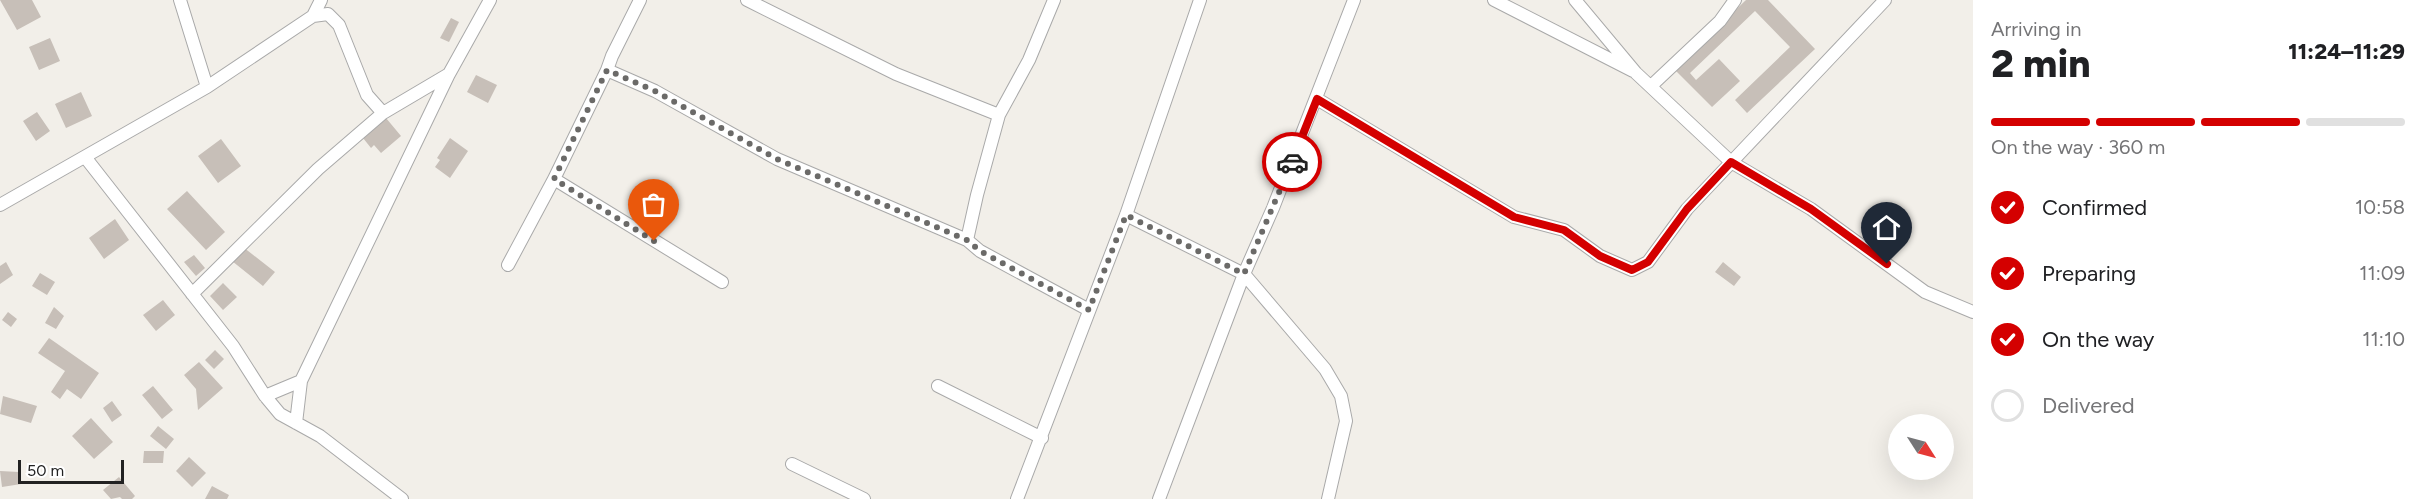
<!DOCTYPE html>
<meta charset="utf-8">
<style>
:root{--surface:#fff;--page:#f2f2f2;--text:#202124;--muted:#757577;--line:#e0e0e0;--accent:#d40000}
body{margin:0;font-family:Figtree,sans-serif;background:var(--page);color:var(--text);height:100vh;display:flex;flex-direction:column;font-size:22px;white-space:nowrap}
*{box-sizing:border-box;margin:0}
p{font-size:20px;color:var(--muted)}
.icon{flex:none;width:33px;height:33px;fill:none;stroke:currentColor;stroke-width:2;stroke-linecap:round;stroke-linejoin:round}
.map{position:relative;flex:1;overflow:hidden}
.details{display:flex;flex-direction:column;background:var(--surface);width:450px}
.details>*{flex:none}
.needle{width:39px;rotate:126deg}
.tools{position:absolute;left:1888px;top:414px;display:grid;gap:12px}
.tools a{display:grid;place-items:center;width:66px;height:66px;border-radius:50%;background:var(--surface);box-shadow:0 6px 24px #0002;font-size:30px}
.scale{position:absolute;left:18px;bottom:15px;width:106px;box-sizing:border-box;padding-left:6px;border:3px solid #222;border-top:0;font-size:16px;line-height:21px;white-space:nowrap;color:#222;-webkit-text-stroke:4px #fff;paint-order:stroke}
.pin{position:absolute;display:grid;place-items:center;width:51px;height:51px;color:#fff;margin:-62px -26px;border-radius:50% 50% 50% 0;rotate:-45deg;box-shadow:0 0 6px #0007}
.pin .icon{rotate:45deg}
.courier{position:absolute;display:grid;place-items:center;width:60px;height:60px;margin:-30px;border:4px solid #d40000;border-radius:50%;background:#fff;color:#222;box-shadow:0 2px 8px #0007}
.summary em{font-style:normal;font-weight:800}
.summary div{display:flex;flex-direction:column-reverse}
.summary{display:flex;align-items:center;justify-content:space-between;height:102px;padding:0 18px}
h1{font-size:39px;font-weight:800;line-height:45px}
.bar{display:grid;grid-template-columns:repeat(4,1fr);gap:9px 6px;align-content:center;height:72px;padding:0 18px}
.bar i{height:8px;border-radius:4px;background:var(--line)}
.bar .on{background:var(--accent)}
.bar p{grid-column:span 4}
ol{padding:0 18px;list-style:none}
li{display:flex;align-items:center;gap:18px;height:66px}
li p{margin-inline-start:auto}
li .icon{padding:6px;border-radius:50%;background:var(--accent);color:#fff;stroke-width:4}
li:last-child{color:var(--muted)}
li i{width:33px;height:33px;border:3px solid var(--line);border-radius:50%}
main{display:flex;flex:1;min-height:0}
.map>svg:first-child{display:block}
.building{fill:#c7bfb8}
.lines{fill:none;stroke-linecap:round;stroke-linejoin:round}
.minor-casing{stroke:#a9a9a9;stroke-width:14}
.minor{stroke:#fff;stroke-width:12}
.done{stroke:#6b6a68;stroke-width:6;stroke-dasharray:0 10.8}
.route{stroke:#d40000;stroke-width:8}
</style>
<main>
<div class="map">
<svg width="1973" height="499" viewBox="0 0 1973 499">
<rect width="100%" height="100%" fill="#f2efe9"/>
<!-- building -->
<path class="building" d="M0,0H32L41,17L17,30Z
M1746,0H1768L1815,49L1747,113L1735,100L1790,47L1755,11L1690,73L1696,80L1719,59L1740,81L1712,107L1674,69Z
M451,18L459,22L449,42L440,38Z
M50,38L60,61L39,70L29,47Z
M476,75L497,85L488,103L467,92Z
M81,92L92,116L66,128L55,104Z
M37,112L50,131L36,141L23,121Z
M386,118L401,136L381,153L374,145L371,148L363,138Z
M450,138L468,151L450,178L435,167L440,160L437,158Z
M221,139L241,166L218,183L198,156Z
M187,191L225,232L206,250L167,209Z
M1891,217L1900,225L1883,244L1874,237Z
M115,219L129,240L104,259L89,238Z
M243,247L275,272L263,286L232,261Z
M194,255L205,268L196,276L184,262Z
M6,262L13,275L0,284V266Z
M1723,262L1741,277L1734,286L1715,272Z
M40,273L55,282L47,295L32,286Z
M223,283L237,297L223,310L210,296Z
M163,300L175,315L156,331L143,315Z
M54,307L64,316L56,329L45,323Z
M8,312L17,319L11,327L2,320Z
M49,338L99,373L81,399L67,389L60,399L51,392L65,371L38,353Z
M215,350L224,359L214,369L205,360Z
M199,362L223,388L198,410L196,389L184,375Z
M153,386L173,410L162,419L142,395Z
M3,396L37,406L31,423L0,414Z
M112,401L122,415L112,422L103,408Z
M91,418L113,442L94,459L72,436Z
M158,426L174,439L166,449L150,436Z
M144,451H164L163,463H143Z
M189,457L206,473L192,487L176,471Z
M0,471L19,472L21,484L2,487Z
M119,477L135,496L132,499H122L120,497L111,499L103,490Z
M212,486L229,495L227,499H205Z"/>
<g class="lines">
<!-- minor casing -->
<g class="minor-casing">
<path id="minor" d="M180,0L207,87
M640,0L612,56L607,70L655,91L777,159L967,240
M747,0L896,74L999,115
M1054,0L1029,60L999,115L977,195L967,240L980,251L1089,310
M1494,0L1633,71
M1575,0L1636,73L1731,162L1811,209L1925,292L1973,312
M313,16L321,0
M1651,86L1720,21L1735,0
M1317,99L1514,217L1564,230L1600,256L1632,270L1648,262L1687,209L1885,0
M85,157L233,346L265,396L280,414L320,436L402,499
M554,179L722,282
M0,205L207,87L313,16L328,14L339,25L367,95L383,113L449,74
M1126,215L1244,274L1325,369L1341,396L1346,421L1328,499
M508,265L554,179L607,70
M192,294L318,169L383,113
M938,386L1042,438
M265,396L301,381
M296,423L301,381L449,74L490,0
M792,464L864,499
M1017,499L1126,215L1200,0
M1159,499L1244,274L1273,208L1354,0"/>
</g>
<!-- minor -->
<use href="#minor" class="minor"/>
</g>
<g class="lines">
<!-- done -->
<path class="done" d="M654,241L554,179L607,70L655,91L777,159L967,240L980,251L1089,310L1126,215L1244,274L1292,162"/>
<!-- route -->
<path class="route" d="M1292,162L1317,99L1514,217L1564,230L1600,256L1632,270L1648,262L1687,209L1731,162L1811,209L1887,264"/>
</g>
</svg>
<div class="tools">
<a><svg class="needle" viewBox="-14 -14 28 28"><path d="M0-13l5 13h-10z" fill="#e53935"/><path d="M0 13l5-13h-10z" fill="#757577"/></svg></a>
</div>
<div class="scale">50 m</div>
<div class="pin" style="left:654px;top:241px;background:#ea580c"><svg class="icon" aria-label="bag" viewBox="0 0 24 24"><path d="M5 8h14l-1 12H6zM9 8a3 3 0 0 1 6 0"/></svg></div>
<div class="pin" style="left:1887px;top:264px;background:#1f2937"><svg class="icon" aria-label="home" viewBox="0 0 24 24"><path d="M3 11l9-7 9 7M6 9v11h12V9"/></svg></div>
<div class="courier" style="left:1292px;top:162px"><svg class="icon" aria-label="car" viewBox="0 0 24 24"><path d="M5 17H2v-5l4-1 3-4h7l3 4 3 1v5h-3M9 17h6M6 11h13"/><circle cx="7" cy="17" r="2"/><circle cx="17" cy="17" r="2"/></svg></div>
</div>
<section class="details">
<div class="summary"><div><h1>2 min</h1><p>Arriving in</p></div><em>11:24–11:29</em></div>
<div class="bar"><i class="on"></i><i class="on"></i><i class="on"></i><i></i><p>On the way · 360 m</p></div>
<ol>
<li><svg class="icon" aria-label="check" viewBox="0 0 24 24"><path d="M5 12l5 5 9-10"/></svg>Confirmed<p>10:58</p></li>
<li><svg class="icon" aria-label="check" viewBox="0 0 24 24"><path d="M5 12l5 5 9-10"/></svg>Preparing<p>11:09</p></li>
<li><svg class="icon" aria-label="check" viewBox="0 0 24 24"><path d="M5 12l5 5 9-10"/></svg>On the way<p>11:10</p></li>
<li><i></i>Delivered</li>
</ol>
</section>
</main>
